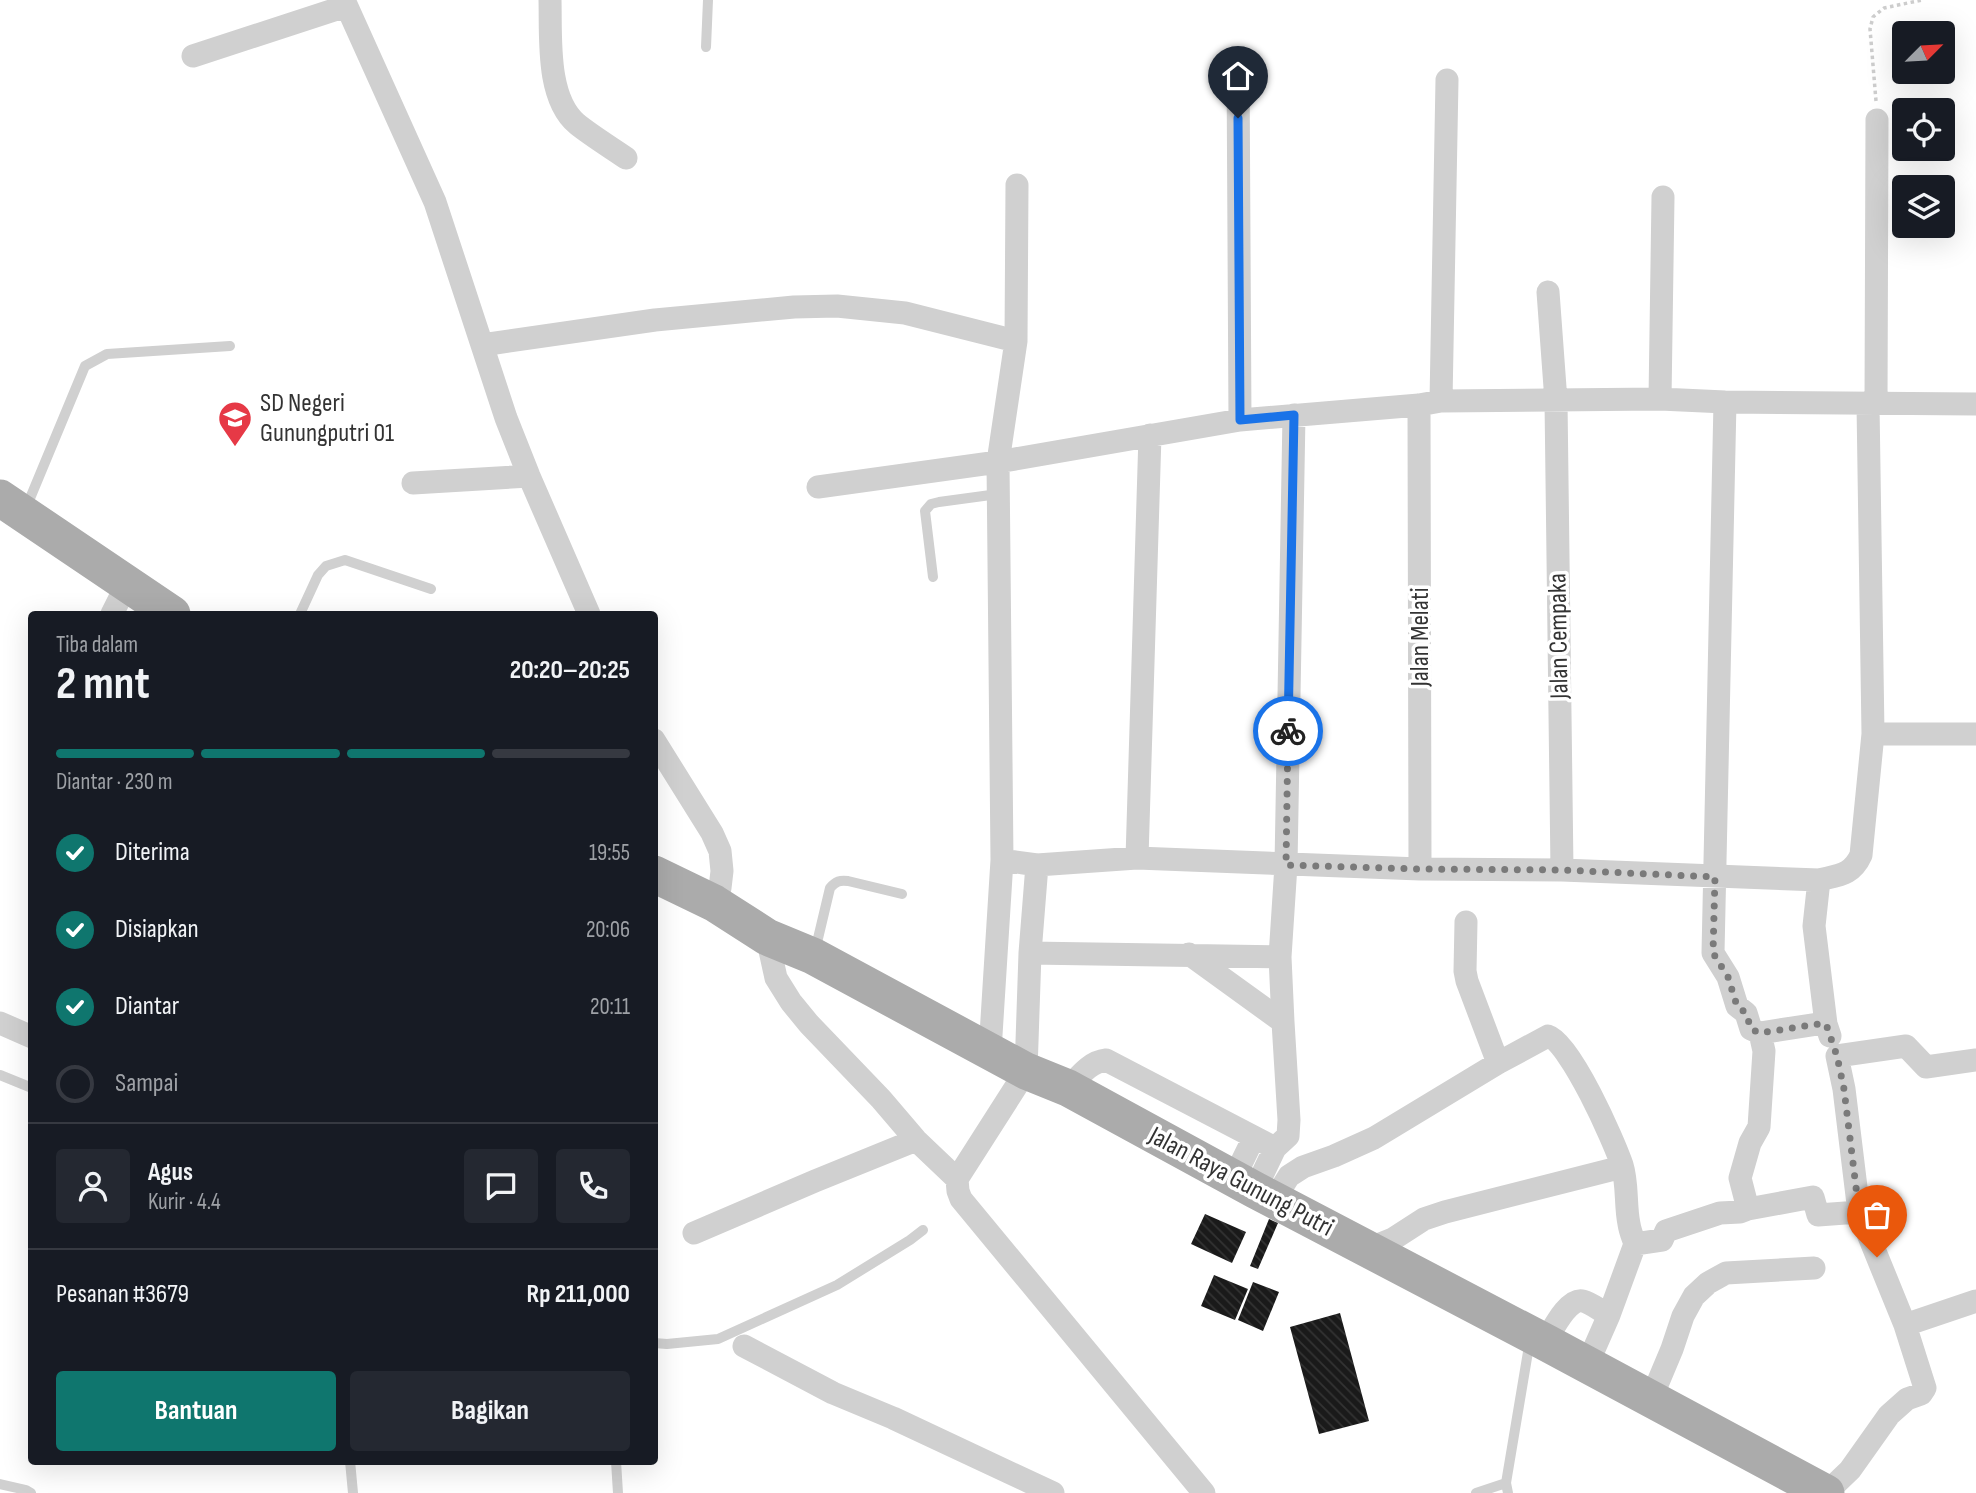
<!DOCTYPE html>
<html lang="id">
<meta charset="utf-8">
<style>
:root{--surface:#171b24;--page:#242831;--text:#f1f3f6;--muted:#9ea1a6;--line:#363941;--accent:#0f766e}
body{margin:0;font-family:"Sofia Sans Condensed",sans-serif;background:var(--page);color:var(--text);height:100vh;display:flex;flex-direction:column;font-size:26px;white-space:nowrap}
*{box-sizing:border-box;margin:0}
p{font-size:23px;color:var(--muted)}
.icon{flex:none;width:38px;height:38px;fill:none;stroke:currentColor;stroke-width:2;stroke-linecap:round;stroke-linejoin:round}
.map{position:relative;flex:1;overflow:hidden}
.panel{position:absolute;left:28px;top:611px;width:630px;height:854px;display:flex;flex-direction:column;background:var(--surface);border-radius:7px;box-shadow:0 7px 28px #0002}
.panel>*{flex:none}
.needle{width:46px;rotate:66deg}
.buttons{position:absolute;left:1892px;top:21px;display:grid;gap:14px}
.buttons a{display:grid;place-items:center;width:63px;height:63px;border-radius:7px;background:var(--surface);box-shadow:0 7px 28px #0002;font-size:35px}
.pin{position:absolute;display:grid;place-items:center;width:60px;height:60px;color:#fff;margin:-72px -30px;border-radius:50% 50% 50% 0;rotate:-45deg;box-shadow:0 0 7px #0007}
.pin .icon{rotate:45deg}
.courier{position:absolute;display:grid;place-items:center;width:70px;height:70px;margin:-35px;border:5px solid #1a73e8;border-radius:50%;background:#fff;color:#222;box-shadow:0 2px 9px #0007}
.head em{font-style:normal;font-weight:700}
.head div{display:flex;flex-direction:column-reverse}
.head{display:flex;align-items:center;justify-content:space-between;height:119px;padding:0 28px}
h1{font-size:46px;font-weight:700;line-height:52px}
.bar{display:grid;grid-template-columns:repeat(4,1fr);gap:10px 7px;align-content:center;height:84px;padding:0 28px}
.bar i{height:9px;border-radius:5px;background:var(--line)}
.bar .active{background:var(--accent)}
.bar p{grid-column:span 4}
.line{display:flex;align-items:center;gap:18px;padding:0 28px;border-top:2px solid var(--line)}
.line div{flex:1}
.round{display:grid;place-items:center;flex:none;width:74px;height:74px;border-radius:7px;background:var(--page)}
ol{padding:0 28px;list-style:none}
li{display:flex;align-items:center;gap:21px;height:77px}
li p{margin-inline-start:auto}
li .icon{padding:7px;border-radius:50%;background:var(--accent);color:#fff;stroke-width:4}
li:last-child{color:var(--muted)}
li i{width:38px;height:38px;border:4px solid var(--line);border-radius:50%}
.primary-button{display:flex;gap:14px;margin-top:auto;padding:14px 28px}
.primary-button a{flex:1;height:80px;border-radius:7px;background:var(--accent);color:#fff;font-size:28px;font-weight:700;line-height:80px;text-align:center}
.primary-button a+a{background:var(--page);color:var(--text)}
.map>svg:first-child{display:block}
.building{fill:url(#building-back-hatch)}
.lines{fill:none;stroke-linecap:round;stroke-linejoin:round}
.path{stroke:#cdcdcd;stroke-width:3.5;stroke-dasharray:3.5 3.5;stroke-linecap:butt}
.lane{stroke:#d0d0d0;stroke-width:10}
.street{stroke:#d0d0d0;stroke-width:23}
.primary{stroke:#ababab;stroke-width:37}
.done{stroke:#7a7a7a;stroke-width:7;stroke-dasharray:0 12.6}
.route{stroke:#1a73e8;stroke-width:9}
.labels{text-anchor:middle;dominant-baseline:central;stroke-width:7;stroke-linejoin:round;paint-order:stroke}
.poi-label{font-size:26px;fill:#333;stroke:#fff;text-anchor:start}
.street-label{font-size:26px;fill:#333;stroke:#fff}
</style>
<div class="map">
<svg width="1976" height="1493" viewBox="0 0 1976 1493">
<defs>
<pattern id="building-back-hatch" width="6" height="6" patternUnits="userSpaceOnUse" patternTransform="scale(1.75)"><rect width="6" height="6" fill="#1a1a1a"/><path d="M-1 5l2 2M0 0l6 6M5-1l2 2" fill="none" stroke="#333"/></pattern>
</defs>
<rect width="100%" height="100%" fill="#fff"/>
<!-- building -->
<path class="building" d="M1205,1214L1246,1232L1232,1263L1191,1244Z
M1269,1219L1278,1223L1258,1269L1250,1266Z
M1214,1275L1248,1289L1235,1320L1201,1306Z
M1253,1282L1279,1292L1263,1331L1238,1320Z
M1340,1313L1369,1421L1319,1434L1290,1327Z"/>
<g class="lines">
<!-- path -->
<path class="path" d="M1876,101L1870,29L1873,17L1884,8L1922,0"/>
<!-- lane -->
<path class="lane" d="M706,47L708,0
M26,508L85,366L107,354L230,346
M933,577L925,511L931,504L939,502L998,494
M300,614L318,575L326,566L345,560L431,589
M815,951L830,888C836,881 840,880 848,881L902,894
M0,1075L32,1088
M654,1343L667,1344L718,1339L837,1285L910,1240L923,1230
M350,1461L353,1493
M616,1461L618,1493
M0,1484L26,1490L31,1493
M1476,1493L1506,1483
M1508,1493L1506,1483L1530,1340"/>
<!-- street -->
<path class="street" d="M344,0L435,202L506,418L529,476L589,614
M550,0C551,37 546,98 577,124C592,136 610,147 626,158
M193,56L346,6
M1238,63L1240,420
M1548,292L1556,401L1562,870
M482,345L655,320L794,307L837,306L905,313L1016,341
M1660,399L1663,197
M1441,401L1447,80
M1725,402L1713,953L1728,977L1737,1006L1746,1013L1751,1029L1760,1033
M1876,404L1877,120
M1419,405L1420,869
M413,483L529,476
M818,487L998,462L1240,420L1419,405L1441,401L1660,399L1725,402L1976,404
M112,614L127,584
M1873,734H1976
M654,740L712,833L720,851L722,871L720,888L714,903
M1137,858L1150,435
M1002,860L1037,865L1137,858L1420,869L1562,870L1819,880C1839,875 1852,875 1861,855L1873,734L1868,404
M1037,865L1030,953L1026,1071L957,1179L958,1191L961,1199L1204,1493
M1819,880L1814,926L1826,1024L1830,1036
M1466,922L1465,971L1467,981L1498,1063
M767,937L776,978L791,1002L809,1024L881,1099L916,1140L957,1179
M1030,953L1280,957
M1189,954L1283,1022
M0,1023L32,1037
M990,1051L1002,860L998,462L1016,341L1017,185
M1068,1088C1079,1077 1089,1062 1106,1060L1275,1148L1288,1136L1289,1120L1283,1022L1280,957L1286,865L1294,415
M1234,1178L1254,1137
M1255,1190L1275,1148
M1274,1200L1289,1176L1303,1167L1334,1156L1374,1138L1498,1063L1548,1036C1570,1042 1614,1141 1622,1165C1628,1184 1625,1205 1629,1224C1630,1231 1633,1238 1635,1244L1662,1240L1666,1231L1720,1213L1740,1212L1748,1209L1813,1197L1818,1215L1859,1212L1844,1089L1837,1056L1906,1046L1926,1067L1976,1060
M1748,1209L1740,1178L1750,1143L1759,1127L1764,1051L1760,1033L1818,1024H1826
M694,1233L815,1181L916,1140
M1368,1249L1393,1239L1424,1219L1445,1212L1622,1167
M1905,1325L1976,1301
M1545,1342C1552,1331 1568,1297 1583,1301C1591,1303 1601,1311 1609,1315
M744,1346L833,1393L893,1418L1053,1493
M1587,1365L1609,1315L1635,1244
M1651,1399L1672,1349L1683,1316L1694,1296L1708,1283L1726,1273L1814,1268
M1826,1493L1850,1470L1889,1415L1907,1399L1921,1394L1925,1388L1905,1325L1859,1212"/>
<!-- primary -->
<path class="primary" d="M0,498L172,614
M654,874L714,903L767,937L813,956L1026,1071L1068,1088L1255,1190L1545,1342L1826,1493"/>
</g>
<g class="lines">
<!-- done -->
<path class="done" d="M1288,731L1286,865L1420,869L1562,870L1715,877L1713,953L1728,977L1737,1006L1746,1013L1751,1029L1760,1033L1818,1024H1826L1837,1056L1844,1089L1859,1212L1877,1257"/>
<!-- route -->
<path class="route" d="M1238,118L1240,420L1294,415L1288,731"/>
</g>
<!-- icons -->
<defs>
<g id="school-pin" transform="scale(1.75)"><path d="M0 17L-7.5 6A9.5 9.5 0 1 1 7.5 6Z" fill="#e63946" stroke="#fff"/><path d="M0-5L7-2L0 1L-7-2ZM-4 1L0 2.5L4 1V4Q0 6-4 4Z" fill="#fff"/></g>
</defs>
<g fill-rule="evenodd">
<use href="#school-pin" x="235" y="418"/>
</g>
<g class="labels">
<!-- poi labels -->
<g class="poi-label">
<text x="260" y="403">SD Negeri<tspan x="260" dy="30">Gunungputri 01</tspan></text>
</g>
<!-- street labels -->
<g class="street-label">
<text transform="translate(1559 636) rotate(-91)">Jalan Cempaka</text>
<text transform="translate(1420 637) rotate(-90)">Jalan Melati</text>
<text transform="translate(1241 1182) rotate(28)">Jalan Raya Gunung Putri</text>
</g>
</g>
</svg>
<div class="buttons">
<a><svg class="needle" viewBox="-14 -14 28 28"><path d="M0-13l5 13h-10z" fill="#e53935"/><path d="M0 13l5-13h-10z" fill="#9ea1a6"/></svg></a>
<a><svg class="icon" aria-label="locate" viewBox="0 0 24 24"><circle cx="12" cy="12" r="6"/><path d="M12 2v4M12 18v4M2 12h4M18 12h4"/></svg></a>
<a><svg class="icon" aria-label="layers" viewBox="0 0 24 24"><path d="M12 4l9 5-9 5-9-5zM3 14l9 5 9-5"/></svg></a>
</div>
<div class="pin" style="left:1877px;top:1257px;background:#ea580c"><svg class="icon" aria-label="bag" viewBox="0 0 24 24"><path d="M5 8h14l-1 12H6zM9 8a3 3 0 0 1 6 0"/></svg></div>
<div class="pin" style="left:1238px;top:118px;background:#1f2937"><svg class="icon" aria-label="home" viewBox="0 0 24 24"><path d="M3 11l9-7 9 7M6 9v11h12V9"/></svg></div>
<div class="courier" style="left:1288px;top:731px"><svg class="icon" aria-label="bike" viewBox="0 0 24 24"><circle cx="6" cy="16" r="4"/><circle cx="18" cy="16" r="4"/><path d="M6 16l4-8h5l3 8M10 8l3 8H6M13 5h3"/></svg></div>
<section class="panel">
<div class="head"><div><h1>2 mnt</h1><p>Tiba dalam</p></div><em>20:20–20:25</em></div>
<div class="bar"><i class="active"></i><i class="active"></i><i class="active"></i><i></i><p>Diantar · 230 m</p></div>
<ol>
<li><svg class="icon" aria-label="check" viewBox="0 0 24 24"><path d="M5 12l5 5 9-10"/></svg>Diterima<p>19:55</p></li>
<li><svg class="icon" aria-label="check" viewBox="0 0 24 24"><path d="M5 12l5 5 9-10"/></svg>Disiapkan<p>20:06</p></li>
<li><svg class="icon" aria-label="check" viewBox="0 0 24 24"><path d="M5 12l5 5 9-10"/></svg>Diantar<p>20:11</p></li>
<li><i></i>Sampai</li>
</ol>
<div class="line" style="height:126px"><a class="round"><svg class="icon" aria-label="person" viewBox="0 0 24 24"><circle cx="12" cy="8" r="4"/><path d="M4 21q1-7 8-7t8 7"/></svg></a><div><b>Agus</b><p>Kurir · 4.4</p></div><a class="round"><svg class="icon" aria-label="chat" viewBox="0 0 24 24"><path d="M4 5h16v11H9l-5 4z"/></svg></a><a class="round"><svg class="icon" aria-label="phone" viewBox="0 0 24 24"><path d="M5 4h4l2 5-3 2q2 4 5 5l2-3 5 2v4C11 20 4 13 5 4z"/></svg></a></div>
<div class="line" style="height:91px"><div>Pesanan #3679</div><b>Rp 211,000</b></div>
<div class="primary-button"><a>Bantuan</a><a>Bagikan</a></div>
</section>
</div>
